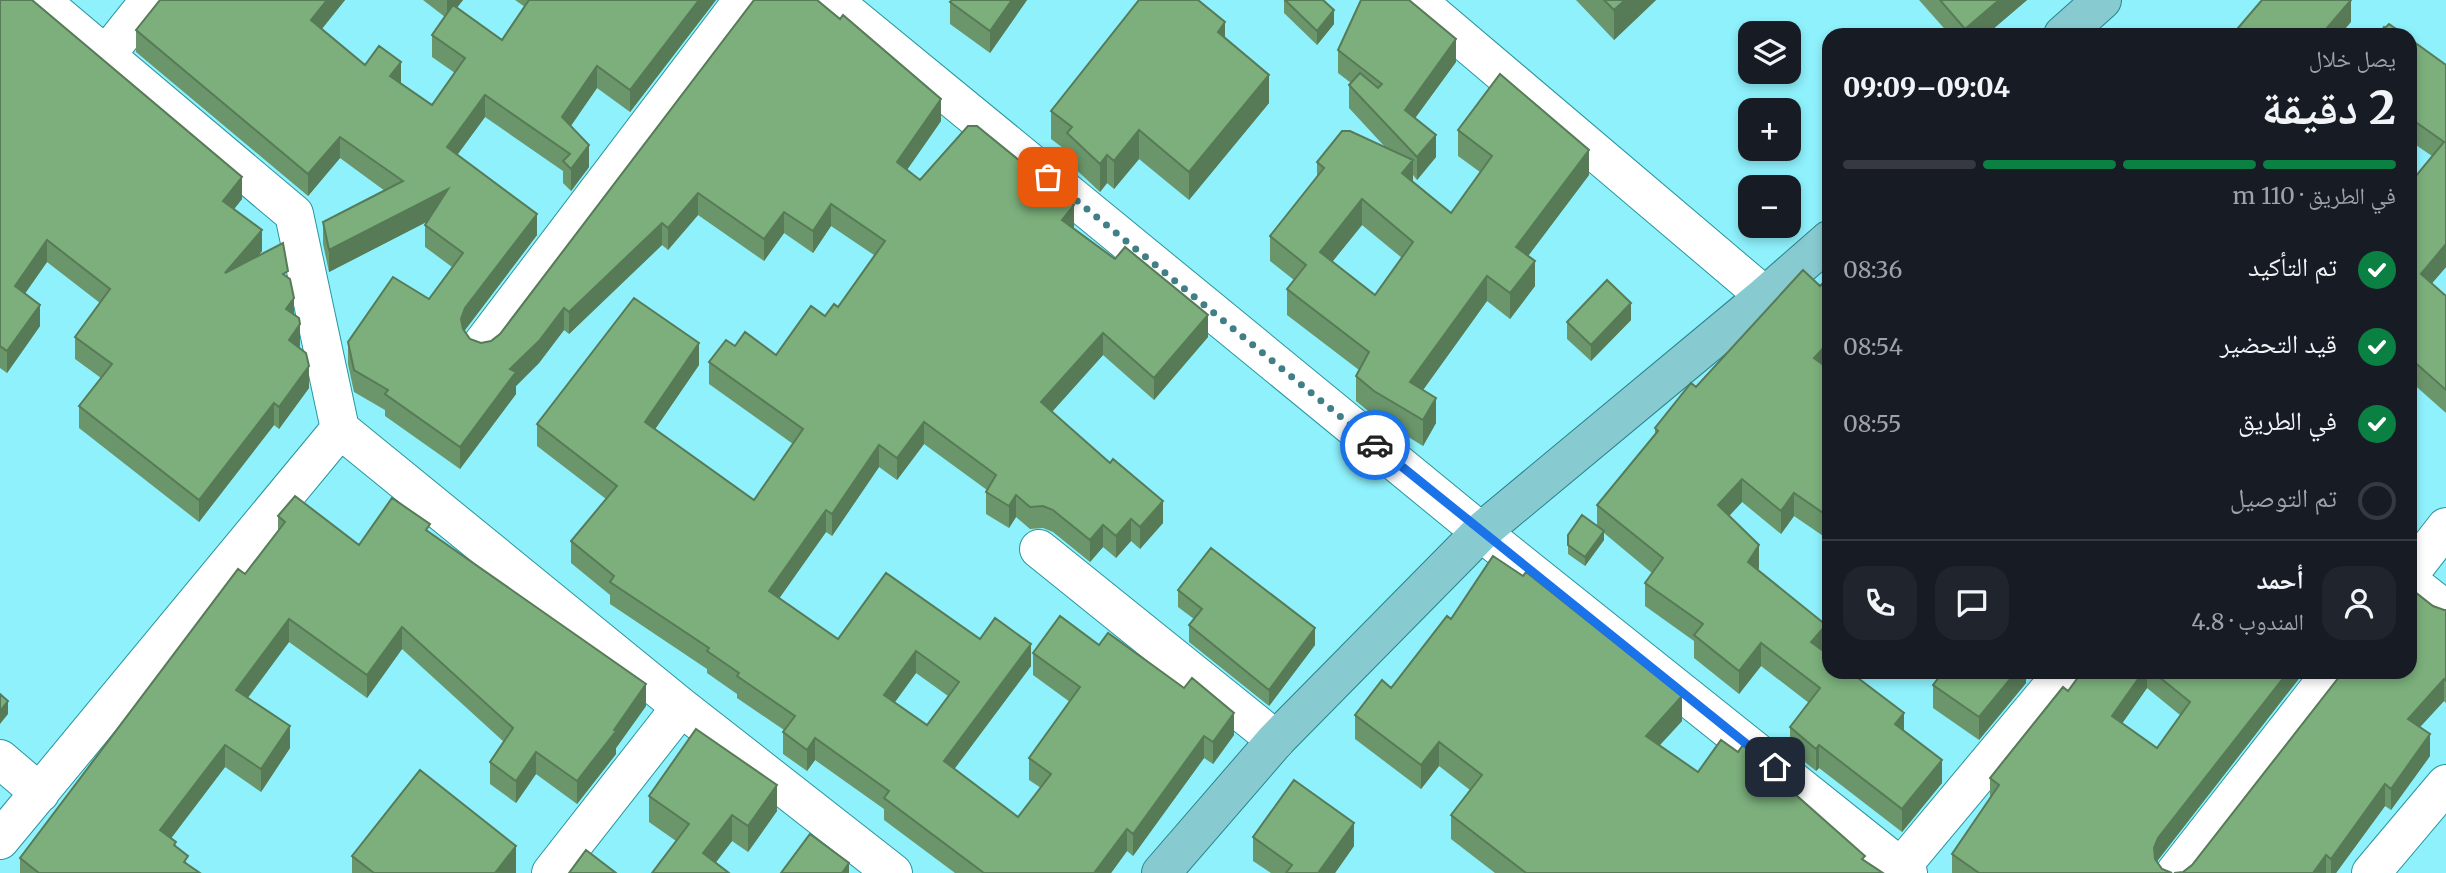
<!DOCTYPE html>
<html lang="ar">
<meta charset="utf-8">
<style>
:root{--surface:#171b24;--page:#20242c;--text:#f1f3f6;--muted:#9ea1a6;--line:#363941;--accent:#0b8043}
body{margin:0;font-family:Merriweather,"Noto Naskh Arabic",serif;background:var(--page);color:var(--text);direction:rtl;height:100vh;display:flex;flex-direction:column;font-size:26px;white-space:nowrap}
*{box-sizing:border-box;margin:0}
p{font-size:23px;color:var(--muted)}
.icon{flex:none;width:38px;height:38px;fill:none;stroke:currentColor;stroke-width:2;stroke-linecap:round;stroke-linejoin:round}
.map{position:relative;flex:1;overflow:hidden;direction:ltr}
.drawer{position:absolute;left:1822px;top:28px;width:595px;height:651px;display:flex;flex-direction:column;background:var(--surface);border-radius:21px;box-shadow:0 4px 10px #0003;direction:rtl}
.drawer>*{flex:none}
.fabs{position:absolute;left:1738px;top:21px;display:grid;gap:14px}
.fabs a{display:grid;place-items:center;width:63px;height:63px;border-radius:14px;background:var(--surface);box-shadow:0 4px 10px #0003;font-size:35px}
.pin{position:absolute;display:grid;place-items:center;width:60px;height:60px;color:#fff;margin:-30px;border-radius:14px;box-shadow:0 4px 10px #0006}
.courier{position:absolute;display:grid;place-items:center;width:70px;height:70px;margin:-35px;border:5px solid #1a73e8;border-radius:50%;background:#fff;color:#222;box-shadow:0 2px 9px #0007}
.summary em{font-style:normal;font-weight:800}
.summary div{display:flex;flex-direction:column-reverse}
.summary{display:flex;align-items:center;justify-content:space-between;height:119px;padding:0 21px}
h1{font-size:46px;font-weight:800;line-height:52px}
.bar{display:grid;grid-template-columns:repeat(4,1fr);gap:10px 7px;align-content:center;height:84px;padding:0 21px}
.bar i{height:9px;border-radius:5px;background:var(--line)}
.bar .on{background:var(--accent)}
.bar p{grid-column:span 4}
.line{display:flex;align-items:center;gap:18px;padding:0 21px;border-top:2px solid var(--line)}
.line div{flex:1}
.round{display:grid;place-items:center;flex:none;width:74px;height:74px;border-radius:21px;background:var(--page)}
ol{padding:0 21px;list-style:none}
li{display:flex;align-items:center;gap:21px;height:77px}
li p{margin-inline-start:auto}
li .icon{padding:7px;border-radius:50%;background:var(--accent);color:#fff;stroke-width:4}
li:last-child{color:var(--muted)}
li i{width:38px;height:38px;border:4px solid var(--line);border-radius:50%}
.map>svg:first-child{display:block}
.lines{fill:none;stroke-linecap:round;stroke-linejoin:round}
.minor-casing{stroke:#29959f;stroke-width:40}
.major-casing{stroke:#2c838c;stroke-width:40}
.minor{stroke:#fff;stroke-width:38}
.major{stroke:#87cad0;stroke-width:38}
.wall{fill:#6b966b;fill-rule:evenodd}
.shaded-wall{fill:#577a57}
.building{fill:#7caf7c;stroke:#577a57;stroke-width:2;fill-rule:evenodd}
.done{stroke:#417f86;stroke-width:7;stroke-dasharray:0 12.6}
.route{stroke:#1a73e8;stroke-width:9}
</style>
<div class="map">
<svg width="2446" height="873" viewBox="0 0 2446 873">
<rect width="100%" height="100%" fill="#8ef1fc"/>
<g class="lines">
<!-- minor casing -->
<g class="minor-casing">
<path id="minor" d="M40,0L294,214L340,429
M832,0L1481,532L1908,873
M1416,0L1765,296
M106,55L150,0
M483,343L743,0
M1039,549L1276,740
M2410,573L2446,527
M2410,582L2446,610
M0,759L40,793
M0,840L340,429L681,707L893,873
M1901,867L2064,672
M551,873L681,707
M2175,873L2332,672
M2371,873L2446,784"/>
</g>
<!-- major casing -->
<g class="major-casing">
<path id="major" d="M2063,35L2102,0
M1161,873L1276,740L1481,532L1765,296L1829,240"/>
</g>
<!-- minor -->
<use href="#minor" class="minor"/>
<!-- major -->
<use href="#major" class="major"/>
</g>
<!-- wall -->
<path class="wall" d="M0,0L242,199L234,209L262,251L258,256L288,278L300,346L299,348L309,388L279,429L274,425L199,522L79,428V406L101,378L75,359V337L100,303L47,262L25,293L40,326L7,373L0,368Z
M160,0H345L322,29L365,65L401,83L432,105L455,73L432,57V35L445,17L423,0H463L457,8L502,40L525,7L515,0H716L630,112L597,88L570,126L589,167L571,191L563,183V171L485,117L457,155L537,235L465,330V332L470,339L481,343L491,341L500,334L754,0L941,121L907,170L920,180L1074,227L1073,228L1208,337L1154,400L1103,355L1052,412L1163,523L1140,549L1131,541L1116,558L1103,547L1090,562L1053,532L1043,528L1030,529L1016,517L1009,528L986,514V492L987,490L924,444L897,480L879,467L832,536L826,532L779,598L838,639H980L1031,666L954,769L1018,817L1041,788L1029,780V758L1070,702L1033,675V653L1099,645L1234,735L1213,764L1204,758L1133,856L1127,851L1111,873H955L884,820V809L815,760L807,771L783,754V732L784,730L737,698V694L707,673V669L610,604V595L571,563V541L606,499L537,446V424L699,365L655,429L754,500L793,444L709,384V362L735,346L776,355L838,307L874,255L831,226L813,253L784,233L764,261L698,215L668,250L662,245L569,334L564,330L539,363L516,386V394L460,469L385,416V410L354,392L348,364V342L429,299L452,267L425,247V225L428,221L329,272L323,244V222L385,191L340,158L308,196L136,52V30ZM916,673L948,696L927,725L895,702Z
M1027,0L990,53L950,24V2Z
M1284,0H1323L1334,24L1317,45L1284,13Z
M1576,0H1656L1614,40Z
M1919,0H2027L1986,35H1950Z
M1225,38L1269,103L1189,200L1139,159L1114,189L1107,183L1100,192L1067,161V151L1051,139V111Z
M2410,39L2446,65V267L2432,283L2446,296V413L2410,381V183L2432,156L2410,141Z
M1338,50L1456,62L1415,118L1436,157L1417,180L1413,175V181L1451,213L1480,172L1458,156V130L1589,175L1528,256L1535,286L1510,319L1487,301L1423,390L1436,423L1423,446L1374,416L1356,401V376L1359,370L1287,315V289L1294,280L1270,261V236L1317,178V162L1386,148L1349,108V85L1351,83L1338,73ZM1362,225L1402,258L1375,295L1332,262Z
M1631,320L1591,361L1567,339V322Z
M1827,367L1829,369V540L1794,516L1781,534L1742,502L1729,516L1759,568L1758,570L1826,648L1823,651L1904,731L1942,783L1902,832L1819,768L1816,771L1790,750V727L1809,703L1761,666L1739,694L1694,658V641L1645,606V583L1652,573L1604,533V540L1585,566L1568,554V535L1597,526V505L1655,434V428L1696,387Z
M278,516L359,545L430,533L646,706L616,748V754L577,804L536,774L516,803L490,784V762L504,742L402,649L367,698L289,642L248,698L290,748L261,792L225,767L171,838L188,865L200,873H20V858L278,532Z
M1178,590L1315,645L1269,706L1189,642V625L1194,619L1178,607Z
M2433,606L2444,610H2446V703L2444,701L2420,727L2430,756L2391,810L2385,806L2336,873H2174L2183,872L2192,865Z
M2026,672V683L1979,740L1933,708V685Z
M2082,672H2304L2158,860L2157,862L2162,869L2172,873H1952V854L1990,799V778L2068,691ZM2147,688L2180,715L2157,748L2122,723Z
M1391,688L1682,721L1660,745L1698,772L1790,790L1865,861L1883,873H1495L1451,839V815L1470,790L1439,766L1421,789L1355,739V715Z
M649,796L777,811L748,852L732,841L715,863L676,841L649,822Z
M1253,837L1354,846L1335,873H1271L1253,861Z
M352,856L516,873H352Z"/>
<!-- shaded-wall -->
<path class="shaded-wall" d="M327,0H345L311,42V20Z
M447,0H463L447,19Z
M699,0H716L630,112V90Z
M1012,0H1027L990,53V31Z
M1625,0H1656L1614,40V10Z
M1999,0H2027L1986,35H1965V29Z
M2351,0V22L2340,35H2321Z
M1334,10V24L1317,45V31Z
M1225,22V50L1218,32Z
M1456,39V62L1405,132V110Z
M401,62V84L390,76Z
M597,66V88L562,139V117Z
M1269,75V103L1189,200V172Z
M485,95V117L447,169V147Z
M941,99V121L897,184V162Z
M1139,130V159L1114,189V161Z
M1436,135V157L1417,180V157Z
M340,137V158L308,196V174Z
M589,145V167L571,191V169Z
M1589,150V175L1516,272V247Z
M1107,155V183L1100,192V164Z
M1413,160V185L1402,173Z
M242,177V199L223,223V201Z
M448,189V211L329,272V250Z
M698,193V215L668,250V228Z
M1362,199V225L1320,277V252Z
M831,204V226L813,253V231Z
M1074,205V227L1062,242V220Z
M784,212V233L764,261V239Z
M537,214V235L465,330L461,341V319L465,308Z
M662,223V245L569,334V312Z
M262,230V251L225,295V273Z
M47,240V262L15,308V286Z
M2446,244V267L2421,296V274Z
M1535,261V286L1510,319V293Z
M1487,276V301L1410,408V382Z
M294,298V320L286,309Z
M1631,303V320L1591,361V345Z
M40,305V326L7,373V351Z
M564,308V330L539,363L516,386V394L460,469V447L510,369Z
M1208,315V337L1154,400V378Z
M300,324V346L289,362V340Z
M1103,333V355L1041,424V402Z
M1829,342V365L1814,381V358Z
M699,343V365L645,444V422Z
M309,366V388L279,429V407Z
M1436,398V423L1423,446V420Z
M274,403V425L199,522V500Z
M924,422V444L897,480V458Z
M879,445V467L832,536V514Z
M1742,479V502L1718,528V505Z
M1794,493V516L1781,534V511Z
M1016,495V517L1009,528V506Z
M1163,501V523L1140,549V527Z
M826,510V532L769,613V591Z
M1131,519V541L1116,558V536Z
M1103,525V547L1090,562V540Z
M1604,531V540L1585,566V557Z
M1759,545V568L1748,585V562Z
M289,619V642L236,713V690Z
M1826,625V648L1811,665V642Z
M402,627V649L367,698V675Z
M1315,628V645L1269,706V690Z
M1761,643V666L1739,694V671Z
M1031,644V666L944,783V761Z
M916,651V673L884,717V695Z
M2016,672H2026V683L1979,740V717Z
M2143,672H2147V688L2112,738V716Z
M2288,672H2304L2158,860L2154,869V848L2158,838Z
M2444,679V701L2408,740V719Z
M646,684V706L616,748V754L577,804V781Z
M1682,696V721L1646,760V736Z
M8,701V714L0,724V711Z
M1234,713V735L1213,764V742Z
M1904,713V736L1895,724Z
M290,726V748L261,792V769Z
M2430,734V756L2391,810V789Z
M1204,736V758L1133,856V834Z
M815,738V760L807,771V750Z
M1439,742V766L1421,789V765Z
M225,745V767L160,853V830Z
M1819,745V768L1816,771V749Z
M536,752V774L516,803V781Z
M1942,760V783L1902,832V809Z
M2385,784V806L2336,873H2331V859Z
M777,785V811L748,852V826Z
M732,815V841L708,873L703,853Z
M1354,823V846L1335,873H1318Z
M1127,829V851L1111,873H1094Z
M516,846V873H495Z
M2326,855V873H2313Z
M849,863V873H842Z"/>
<!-- building -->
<path class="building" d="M0,0H32L242,177L223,201L262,230L225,273L283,243L288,271L283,274L290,279L294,298L286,309L299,318L300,324L289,340L306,353L309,366L279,407L274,403L199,500L79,406L112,364L75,337L110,289L47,240L15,286L40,305L7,351L0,346Z
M160,0H327L311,20L365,65L379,46L401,62L390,76L432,105L465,58L432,35L453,5L502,40L529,0H699L630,90L597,66L562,117L589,145L571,169L563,161L570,154L485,95L447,147L537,214L465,308L461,319L463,329L470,339L481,343L491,341L500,334L754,0H817L840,19L843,15L941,99L897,162L920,180L968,126H977L1074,205L1062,220L1115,259L1125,247L1208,315L1154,378L1103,333L1041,402L1110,463L1113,459L1163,501L1140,527L1131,519L1116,536L1103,525L1090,540L1053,510L1043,506L1030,507L1016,495L1009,506L986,492L996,475L924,422L897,458L879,445L832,514L826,510L769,591L838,639L886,573L980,639L995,618L1031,644L944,761L1018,817L1051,774L1029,758L1080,687L1033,653L1060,616L1099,645L1108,633L1184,688L1192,678L1234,713L1213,742L1204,736L1133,834L1127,829L1094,873H984L884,798L889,791L815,738L807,750L783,732L795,716L737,676L739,673L707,651L709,648L610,582L614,576L571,541L617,486L537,424L634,298L699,343L645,422L754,500L803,429L709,362L726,340L735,346L745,332L776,355L811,306L825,316L834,304L838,307L885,241L831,204L813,231L784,212L764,239L698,193L668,228L662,223L569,312L564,308L539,341L510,369L516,372L460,447L385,394L388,390L354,370L348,342L393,277L429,299L463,253L425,225L448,189L329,250L323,222L403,181L340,137L308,174L136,30ZM916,651L959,682L927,725L884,695Z
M952,0H1012L990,31L950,2Z
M1139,0H1198L1225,22L1218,32L1269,75L1189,172L1139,130L1114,161L1107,155L1100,164L1067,133L1072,127L1051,111Z
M1285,0H1323L1334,10L1317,31Z
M1361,0H1409L1456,39L1405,110L1436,135L1417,157L1349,85L1360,73L1378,88L1382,84L1338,50Z
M1604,0H1625L1614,10Z
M1940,0H1999L1965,29Z
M2262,0H2351L2321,35H2232Z
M2389,24L2405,35H2378L2384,27L2385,28Z
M2410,39L2446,65V244L2421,274L2446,296V390L2410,358V183L2444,142L2410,118Z
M1500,74L1589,150L1516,247L1535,261L1510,293L1487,276L1410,382L1436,398L1423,420L1374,391L1356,376L1369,352L1287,289L1306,265L1270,236L1324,168L1317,162L1342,131H1350L1413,160L1402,173L1451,213L1492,156L1458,130ZM1362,199L1413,242L1375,295L1320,252Z
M1803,270L1820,286L1829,277V342L1814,358L1829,369V517L1794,493L1781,511L1742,479L1718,505L1759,545L1748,562L1826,625L1811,642L1829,655V672H1850L1904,713L1895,724L1942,760L1902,809L1819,745L1816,749L1790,727L1820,688L1761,643L1739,671L1694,635L1703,624L1645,583L1663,558L1597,505L1658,431L1655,428L1691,383L1696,387Z
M1607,280L1631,303L1591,345L1567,322Z
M295,496L359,545L392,498L430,524L426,530L646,684L614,730L616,731L577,781L536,752L516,781L490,762L513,728L402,627L367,675L289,619L236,690L290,726L261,769L225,745L160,830L176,842L174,845L188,856L184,862L200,873H39L20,858L238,569L245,574L285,522L278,516Z
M1582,515L1604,531L1585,557L1568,545V535Z
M1211,548L1315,628L1269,690L1189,625L1202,609L1178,590Z
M1493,556L1523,576L1526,572L1682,696L1646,736L1698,772L1721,740L1738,752L1743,745L1790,783L1787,787L1865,856L1862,859L1883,873H1526L1451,815L1482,775L1439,742L1421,765L1355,715L1382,680L1391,688L1447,616L1451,619Z
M2410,588L2433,606L2444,610H2446V681L2444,679L2408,719L2430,734L2391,789L2385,784L2331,859L2326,855L2313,873H2174L2183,872L2192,865L2343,672H2410Z
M1943,672H2016L1979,717L1933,685Z
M2082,672H2143L2112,716L2157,748L2190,702L2153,672H2288L2158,838L2154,848L2155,859L2162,869L2172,873H1979L1952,854L1999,785L1990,778L2063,687L2068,691Z
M0,694L8,701L0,711Z
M696,729L777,785L748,826L732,815L703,853L729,873H652L689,824L649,796Z
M420,770L516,846L495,873H374L352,856Z
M1294,780L1354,823L1318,873H1286L1292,865L1253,837Z
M810,834L849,863L842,873H781Z
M586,850L616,873H569Z"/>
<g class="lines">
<!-- done -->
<path class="done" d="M1048,177L1375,445"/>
<!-- route -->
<path class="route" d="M1375,445L1775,767"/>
</g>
</svg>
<div class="fabs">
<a><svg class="icon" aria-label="layers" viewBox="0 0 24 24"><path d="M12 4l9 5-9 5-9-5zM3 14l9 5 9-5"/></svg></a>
<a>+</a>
<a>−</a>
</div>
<div class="pin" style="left:1048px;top:177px;background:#ea580c"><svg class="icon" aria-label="bag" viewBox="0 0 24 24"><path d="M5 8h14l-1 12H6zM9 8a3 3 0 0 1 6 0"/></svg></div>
<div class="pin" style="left:1775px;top:767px;background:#1f2937"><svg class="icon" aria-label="home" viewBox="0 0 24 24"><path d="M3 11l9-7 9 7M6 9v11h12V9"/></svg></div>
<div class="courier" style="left:1375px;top:445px"><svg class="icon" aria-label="car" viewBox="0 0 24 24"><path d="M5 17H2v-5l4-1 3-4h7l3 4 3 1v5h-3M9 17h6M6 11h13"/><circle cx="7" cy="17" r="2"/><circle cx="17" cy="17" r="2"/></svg></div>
<section class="drawer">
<div class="summary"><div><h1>2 دقيقة</h1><p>يصل خلال</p></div><em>09:04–09:09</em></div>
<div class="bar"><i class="on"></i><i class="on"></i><i class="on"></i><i></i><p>في الطريق · 110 m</p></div>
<ol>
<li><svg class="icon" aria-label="check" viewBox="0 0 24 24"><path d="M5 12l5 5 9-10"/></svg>تم التأكيد<p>08:36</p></li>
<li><svg class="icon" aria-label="check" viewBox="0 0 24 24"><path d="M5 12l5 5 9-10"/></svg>قيد التحضير<p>08:54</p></li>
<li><svg class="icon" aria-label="check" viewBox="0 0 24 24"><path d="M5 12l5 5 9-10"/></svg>في الطريق<p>08:55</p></li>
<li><i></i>تم التوصيل</li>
</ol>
<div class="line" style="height:126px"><a class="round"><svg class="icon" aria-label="person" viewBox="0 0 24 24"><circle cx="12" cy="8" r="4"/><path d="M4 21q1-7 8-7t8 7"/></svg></a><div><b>أحمد</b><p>المندوب · 4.8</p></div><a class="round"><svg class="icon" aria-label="chat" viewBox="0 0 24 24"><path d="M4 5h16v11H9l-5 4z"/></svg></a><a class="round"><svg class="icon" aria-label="phone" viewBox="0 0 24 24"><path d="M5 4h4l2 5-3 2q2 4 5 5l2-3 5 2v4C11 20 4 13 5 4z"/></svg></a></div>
</section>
</div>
